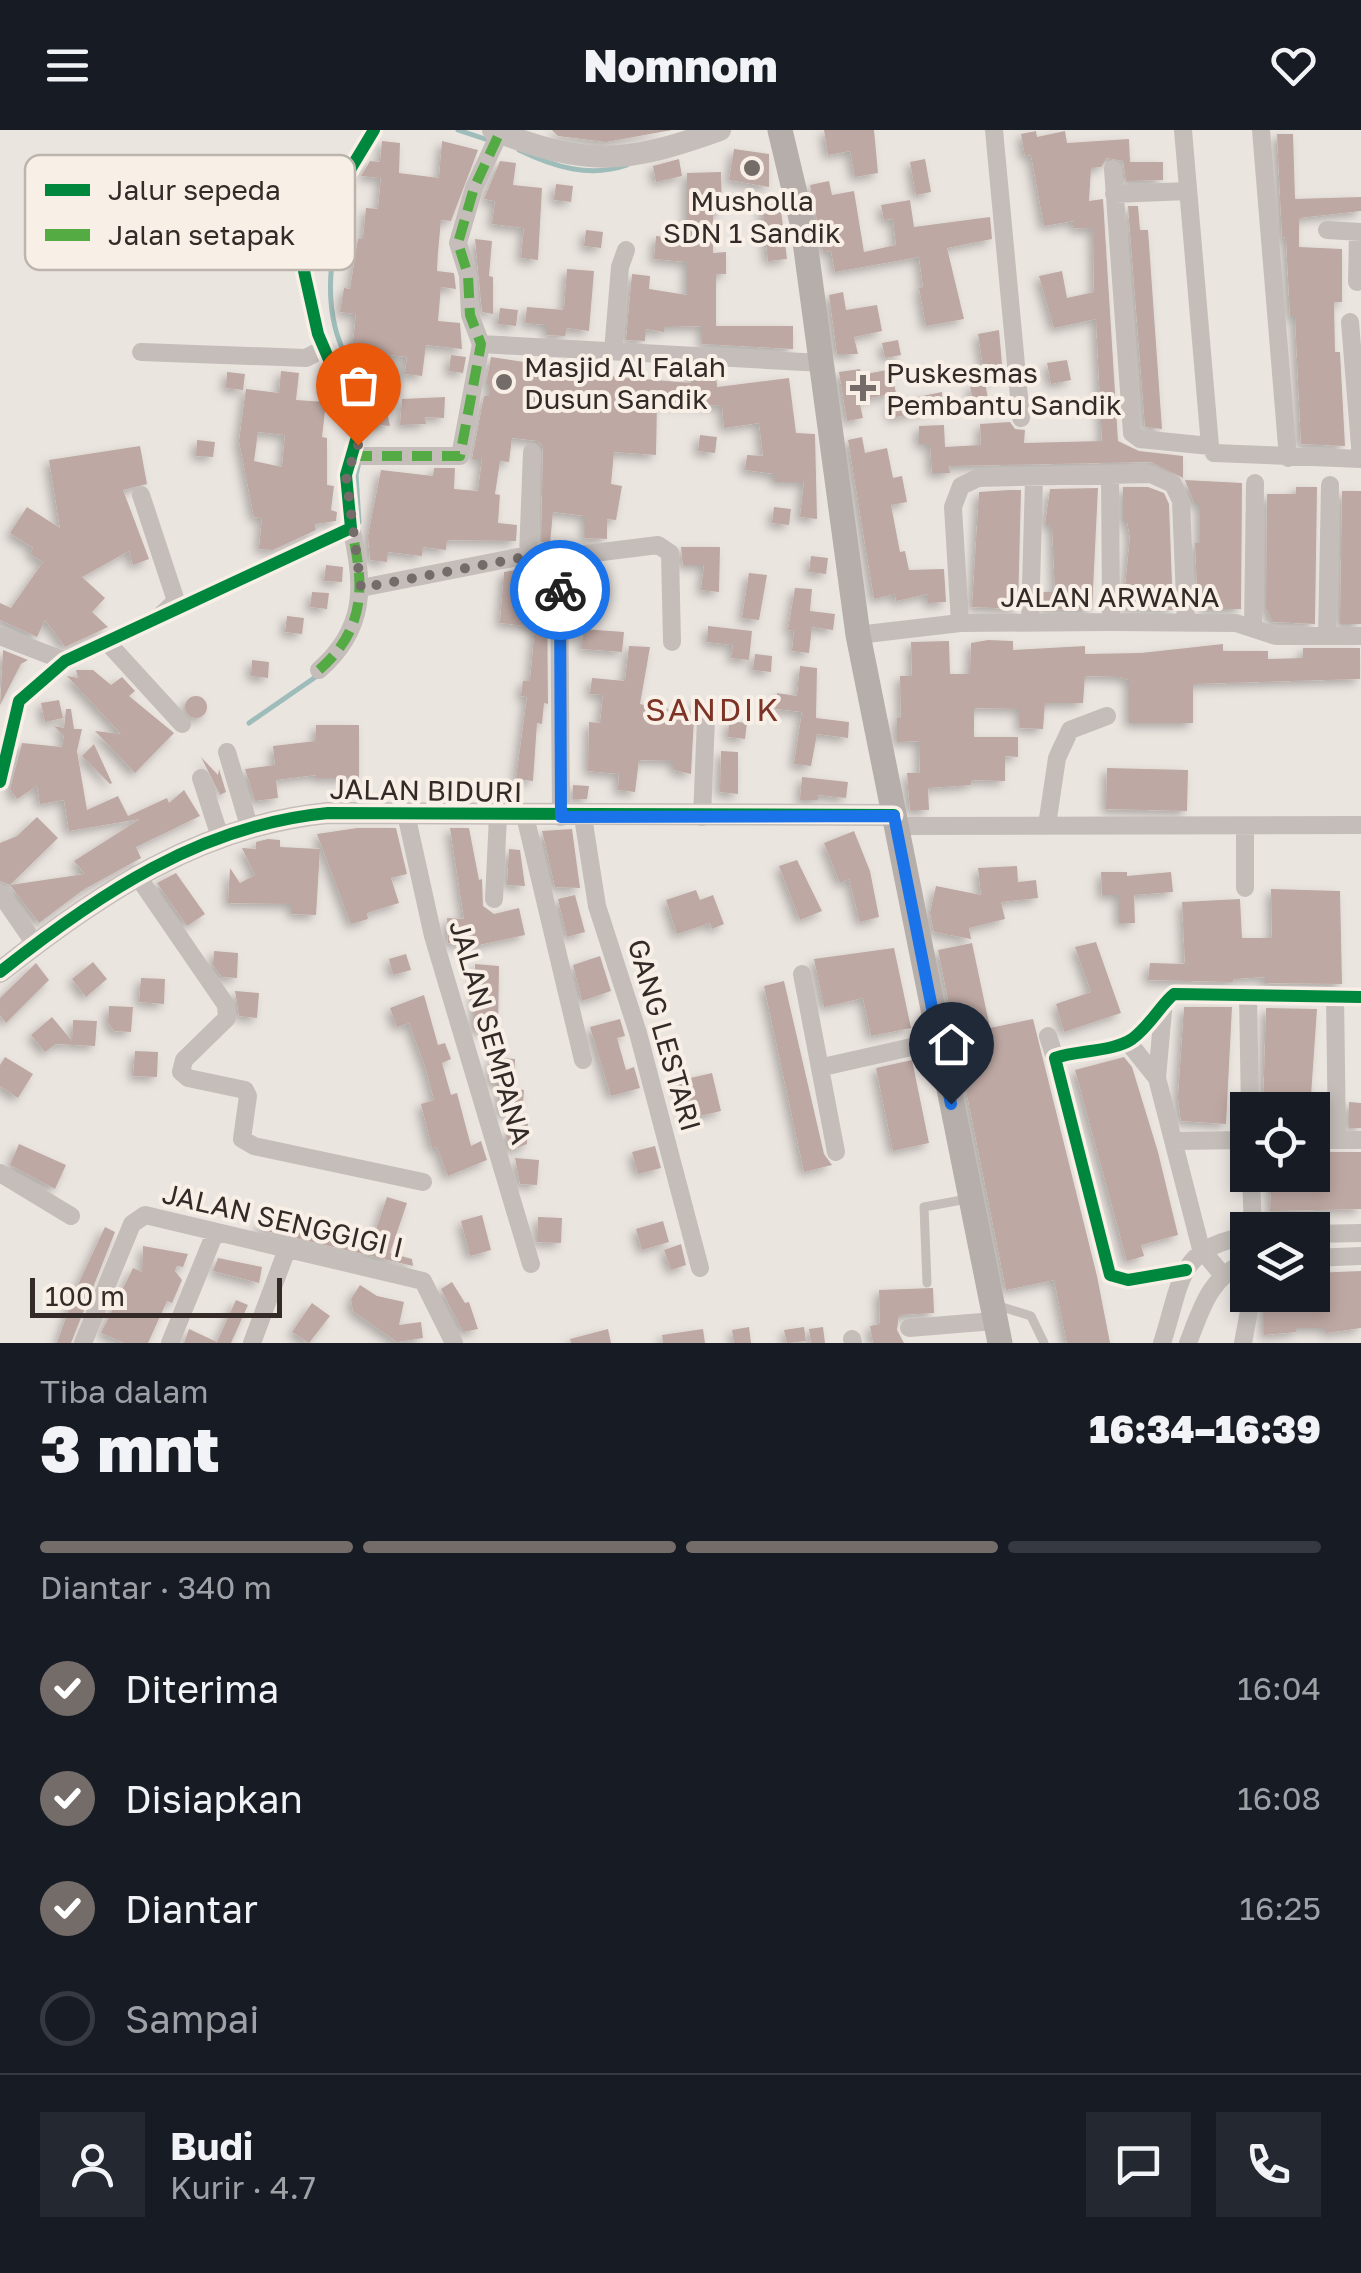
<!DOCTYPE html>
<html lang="id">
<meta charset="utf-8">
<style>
:root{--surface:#171b24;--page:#242831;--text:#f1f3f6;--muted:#9ea1a6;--line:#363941;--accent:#746c68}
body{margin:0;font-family:"Golos Text",sans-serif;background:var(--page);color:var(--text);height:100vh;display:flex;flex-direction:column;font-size:38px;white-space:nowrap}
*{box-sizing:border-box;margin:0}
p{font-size:32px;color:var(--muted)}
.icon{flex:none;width:55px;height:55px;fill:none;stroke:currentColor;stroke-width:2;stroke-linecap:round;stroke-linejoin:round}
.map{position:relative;height:1213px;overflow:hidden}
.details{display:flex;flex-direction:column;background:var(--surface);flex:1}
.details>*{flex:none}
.buttons{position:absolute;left:1230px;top:962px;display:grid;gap:20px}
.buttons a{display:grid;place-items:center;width:100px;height:100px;border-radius:0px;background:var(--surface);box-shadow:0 5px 15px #0003;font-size:50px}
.scale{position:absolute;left:30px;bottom:25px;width:252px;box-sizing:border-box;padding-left:10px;border:5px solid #342b28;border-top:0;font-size:28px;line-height:35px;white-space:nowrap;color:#342b28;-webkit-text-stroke:8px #f8efe7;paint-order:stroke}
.pin{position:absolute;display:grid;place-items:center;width:85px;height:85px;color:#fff;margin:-102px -42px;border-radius:50% 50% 50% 0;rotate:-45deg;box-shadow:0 0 10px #0007}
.pin .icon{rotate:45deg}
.courier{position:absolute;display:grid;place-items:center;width:100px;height:100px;margin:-50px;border:8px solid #1a73e8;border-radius:50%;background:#fff;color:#222;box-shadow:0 2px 12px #0007}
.headline em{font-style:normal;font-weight:800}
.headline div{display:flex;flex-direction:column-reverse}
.headline{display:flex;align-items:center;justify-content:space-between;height:170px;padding:0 40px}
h1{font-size:65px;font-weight:800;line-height:75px}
.bar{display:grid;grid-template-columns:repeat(4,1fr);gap:15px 10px;align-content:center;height:120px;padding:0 40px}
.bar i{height:12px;border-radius:8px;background:var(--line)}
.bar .active{background:var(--accent)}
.bar p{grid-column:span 4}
.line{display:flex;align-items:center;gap:25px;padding:0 40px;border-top:2px solid var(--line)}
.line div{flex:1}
.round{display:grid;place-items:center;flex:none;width:105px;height:105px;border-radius:0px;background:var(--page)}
ol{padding:0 40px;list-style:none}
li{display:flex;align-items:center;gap:30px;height:110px}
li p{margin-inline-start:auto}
li .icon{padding:10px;border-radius:50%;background:var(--accent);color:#fff;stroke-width:4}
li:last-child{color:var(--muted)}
li i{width:55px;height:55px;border:5px solid var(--line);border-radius:50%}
header{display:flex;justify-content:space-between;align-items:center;height:130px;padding:0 40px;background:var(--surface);font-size:45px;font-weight:800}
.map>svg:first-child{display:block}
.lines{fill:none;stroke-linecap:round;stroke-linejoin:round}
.stream{stroke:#9ebcb9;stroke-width:5}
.building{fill:#bea8a3;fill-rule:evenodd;filter:url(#shadow)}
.service{stroke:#c4bdb9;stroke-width:9}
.minor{stroke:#c4bdb9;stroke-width:18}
.tertiary{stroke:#c4bdb9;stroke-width:22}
.secondary{stroke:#b5aeaa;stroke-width:25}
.quiet{stroke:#54ab44;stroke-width:10;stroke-dasharray:20 10;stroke-linecap:butt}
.cycleway-casing{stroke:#f8efe7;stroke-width:19}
.cycleway{stroke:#00873e;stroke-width:12}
.done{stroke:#746c68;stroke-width:10;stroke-dasharray:0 18}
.route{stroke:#1a73e8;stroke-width:12}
.poi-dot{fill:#746c68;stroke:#f8efe7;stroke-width:4}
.labels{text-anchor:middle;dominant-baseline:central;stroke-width:8;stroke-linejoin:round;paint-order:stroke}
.poi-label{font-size:28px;fill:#342b28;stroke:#f8efe7;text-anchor:start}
.street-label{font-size:28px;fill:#342b28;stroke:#f8efe7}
.quarter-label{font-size:32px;letter-spacing:2.5px;fill:#7d3427;stroke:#f8efe7}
.key{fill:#f8efe7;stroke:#bdb4ae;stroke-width:2.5}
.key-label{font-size:28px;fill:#342b28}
</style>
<header><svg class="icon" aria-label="menu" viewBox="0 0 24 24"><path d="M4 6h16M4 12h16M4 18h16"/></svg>Nomnom<svg class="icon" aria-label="heart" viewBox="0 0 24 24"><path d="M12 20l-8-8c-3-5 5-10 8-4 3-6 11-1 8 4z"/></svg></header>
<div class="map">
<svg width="1361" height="1213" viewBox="0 0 1361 1213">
<defs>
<filter id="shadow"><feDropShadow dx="-4.5" dy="4.5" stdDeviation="5" flood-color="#0004"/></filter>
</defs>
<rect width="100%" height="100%" fill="#ebe5e0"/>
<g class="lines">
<!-- stream -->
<path class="stream" d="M458,0L488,10
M519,20C554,37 590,48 627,35
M348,57C337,106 323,147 335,197C343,231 371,268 366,303
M359,392L356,345L360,328
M249,593L317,546"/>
</g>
<!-- building -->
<path class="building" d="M552,0H633V4V0H672L606,12L558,6Z
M824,0H874L878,43L855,47L850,21L828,25Z
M1036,1L1037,7L1065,1L1067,13L1129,9L1130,32H1163V50L1126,51L1123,31L1107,28L1101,37L1091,38L1089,71L1103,69L1118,311L1139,321L1183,326V348L1151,332L949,336L950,343H932L930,314H919V296L944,295L945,317L981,315L980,294L1010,292L1015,299L1025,300L1024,313L1102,311L1096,189L1054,198L1039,146L1062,141L1067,168L1094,162L1093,99L1074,98V91L1044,96L1031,25L1025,26L1021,4Z
M1277,4H1293L1295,69L1361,67V81L1299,88V117L1342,119V172H1334L1335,222H1340L1345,316L1301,314L1295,186H1290L1286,108L1282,107Z
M382,11L400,13L399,43L439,48L442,11L478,20L451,91L441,90L438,122L437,141L454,143L456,159L441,157L438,191L460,193L462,219L426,215L422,246L405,244L407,227L375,223L390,296L370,294L358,222H352L356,184L340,182L344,158L350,159L358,109H363L366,78L378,79L381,48L361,46L370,31L380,32Z
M734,19L769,24V57L729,50Z
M679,29L682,46L656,52L653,36Z
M925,29L931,62L916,65L910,32Z
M500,31L516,33L513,55L542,58L538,130L521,128L524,98L492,94L495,71L484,69Z
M721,42L722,82H713V123L726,122V144H716V196H793V219L702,214V196L664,197V202L646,199L645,211L626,210L632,144L650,146L649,159L687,165V132L654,129L656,106L687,109V43Z
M829,51L832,65L854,61L864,122L896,115L893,89L884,90L881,75L910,70L914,97L990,87L992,109L947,118L964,189L926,196L919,158L923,157L919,127L835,142L831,121L823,122L810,55Z
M556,54L573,56L571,72L554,70Z
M780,73L787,129L768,131L762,75Z
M1128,76H1138L1140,100H1148L1162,299L1145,297Z
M586,100L603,102L601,118L584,116Z
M475,109L492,111L489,146L493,147V184L482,182Z
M567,139L594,141L589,201L567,198L565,206L547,205V195L525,193L527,177L564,180Z
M843,162L846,180L877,175L882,201L854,207L858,224H837L829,165Z
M500,178L518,180L516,196L498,194Z
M999,200L1003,246L985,250L978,204Z
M898,210L901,225L885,228L882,213Z
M451,225L466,227L463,243L449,241Z
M491,227L544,235L545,230L562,231L561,242L691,253L690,242L716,240L717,257L789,248L796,303L815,304L817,389L800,387L804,352H775V344L745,340L747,325L763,326L759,293L724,298L722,276L657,272L656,325L614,322L611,354L622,356L616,390L607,389V409L585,408V386L553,382L550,413L541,412L543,317L538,311L512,308L509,332L500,331L495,364L500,365L498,393L517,395L516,411L447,410L446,420L423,417L422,426L388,422L387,432L370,430L368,406L381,340L433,346L434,338H455L454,359L478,361L482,329H472L484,266L490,265V254H486Z
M1067,230L1071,250L1051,254L1047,233Z
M860,239L862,245L891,239L896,263L859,270L863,288L847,291L839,242Z
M281,241L299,243L296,270L326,272L322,307L327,308V355L334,356L331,380L337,382L336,391L315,394L316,400L273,420L259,419L262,388L254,387L239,311L246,259L279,263ZM258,302L285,305L282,337L254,331Z
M227,242L245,244L243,260L226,258Z
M985,253L988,268L973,271L970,256Z
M942,262L943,277L892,288L888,273Z
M445,267L444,288L425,287L426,294L400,295L402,269Z
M700,305L717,307L715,323L698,321Z
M862,307L865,323L887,318L893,348L902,346L907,372L891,375L900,422L905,421L909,440L944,439L946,472L928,473V464L896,471L895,464L874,469L848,310Z
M197,310L215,312L213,327L196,326Z
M140,316L147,354L123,360L149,429L133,435L129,421L82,447L105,468L92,482L108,497L65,517L45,490L37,507L0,490V473L11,478L43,432L30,424L33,418L10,403L27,377L60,398L49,330Z
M1185,350L1242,353L1241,479H1204V457L1197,456L1195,413H1200V373H1194Z
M1123,357H1148L1164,363L1169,374L1173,480L1123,477L1130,407L1127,391H1123Z
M1296,357H1317L1315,494L1273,492L1266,479L1267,364H1296Z
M1098,358L1092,480L1043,479V462H1055L1052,395H1045L1050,359Z
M1009,360H1021L1018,479L972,477L979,362Z
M1342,361H1361V494H1340Z
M774,377L791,379L789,395L772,393Z
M681,417H720L719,462L701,460L704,435H683Z
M811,426L828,428L826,444L809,442Z
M326,435L343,437L342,452L324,451Z
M528,438H536L535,458L547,459L548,574L544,573L542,594L537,593L533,651L516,649L527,567L521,566L523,551H530L535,497L500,493L504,442Z
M749,443L767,445L759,490L742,488Z
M795,458L812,459L810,481L835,484L833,500L812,497L809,523L792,521L794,501L788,500Z
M312,462L329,463L327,479L310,477Z
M287,486L304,488L302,504L285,502Z
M708,496L752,501L749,530L731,528L733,515L707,512Z
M583,499L624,502L622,522L582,519Z
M988,510L1013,511V520L1085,516V524L1141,523L1223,514V521H1268V529L1303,528V518H1360V549L1193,554V593H1129V550L1120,547L1085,546L1083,573H1045L1043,599L1020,598V579L974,578V607H1018V627L1005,626V651L972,650L971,655L928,658L929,680H910L907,643H920L919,611L897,612V588H901L900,546H912L911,512L949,511L950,544H970L971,513Z
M629,516L650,517L640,574L693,584L694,572L711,573L694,588L691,644L674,640V631L639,630L635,662L618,660L619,644L588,641L589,592L600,593L603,565L590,564L592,548L625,551Z
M3,520L28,530L21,534L0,575Z
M755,524L772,526L771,542L753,540Z
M252,530L269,532L268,548L251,546Z
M800,536L817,538L816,588L849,592L848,608L817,604L811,636L794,634L802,582L776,579L777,563L797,566Z
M76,540H93L111,555L122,547L135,561L129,566L174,603L135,643L95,601L121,604L67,546L78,548Z
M185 577a11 11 0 1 1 22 0a11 11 0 1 1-22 0Z
M59,570L63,588L45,592L41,573Z
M66,579H71L74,599H82L77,621L87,680L118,666L128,686L167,668L169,673L184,660L200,686L136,717L141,728L83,760L39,793L10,755L0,751V713L17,706L37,687L58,708L10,755L85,744L74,731L140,689L69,701L64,670L40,674L37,656L17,669L10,659L22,613L62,617L64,606L54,596L64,598Z
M729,591L747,593L745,609L728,607Z
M316,595H359V648H316V645L276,650L278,668L255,671L245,639L275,635L273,616L316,611Z
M94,614L112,653L110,654L82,626Z
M721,621L738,622V664L720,662Z
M201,627L218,645L219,639L226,662L220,665Z
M1107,638L1188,640L1187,681L1106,679Z
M802,647L848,652L846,668L818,665V670H800Z
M573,655L589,656L587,669H573Z
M357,698H396L407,744L391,748L399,773L367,783L368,789L351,794L317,704Z
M450,698H469L479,750L482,749L483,776L494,784L519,778L525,805L479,815L448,813L447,788L464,789Z
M572,699L580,758L555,757L542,701Z
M854,701L870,741L879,787L860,792L849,749L840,753L824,713Z
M268,709L280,710V717L320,719L316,785L292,784V774L228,773L230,738L240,753L255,745L242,718L256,719V712Z
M509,719L520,720L525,756L507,755Z
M797,730L822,781L800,790L779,736Z
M1017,736L1018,752L1036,750L1038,768L1001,772L1005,789L969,798L971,809L934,802L930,783L936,756L981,765L978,738Z
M1101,742H1127V746L1171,742L1173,762L1134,765L1135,793H1119V765H1102Z
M176,743L205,784L187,796L157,753Z
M1271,759L1340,761L1342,854L1265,853V847L1234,849L1233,852L1148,850L1150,833L1185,834L1182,772L1240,769L1242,808H1272Z
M696,760L700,770L713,765L724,794L712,799L710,793L677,804L666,770Z
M575,765L585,802L567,807L558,769Z
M1096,812L1121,883L1064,902L1056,874L1091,862L1075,817Z
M972,813L990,898L1033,889L1097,1146L1110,1213H1067L1054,1150L1006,1160L938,820Z
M894,818L911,898L871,906L863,868L824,877L814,829Z
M214,821L238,823L237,848L222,847L213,835Z
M406,824L411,840L393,845L389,829Z
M600,826L611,861L582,871L573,835Z
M93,832L107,849L86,867L72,849Z
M36,833L49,850L6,893L0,885V868Z
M475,834L499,836L498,901L474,900Z
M141,848L165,849L164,874L139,872Z
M784,851L824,1024L832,1035L804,1042L764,856Z
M235,861L259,863L257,888L239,886Z
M424,865L438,915L445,913L451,929L442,933L451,965L457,963L471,1016L481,1011L487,1030L448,1046L437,1017L432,1018L421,974L434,970L426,939L409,893L397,897L390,878Z
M109,876L133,877L131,902L114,901L108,893Z
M1184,877H1232L1226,994L1181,991L1178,968Z
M1266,878L1317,879L1310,980H1263Z
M52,887L72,911L73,890L97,891L95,916L56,914L45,922L31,905Z
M620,889L625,906L617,908L626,940L634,937L640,958L611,966L590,897Z
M135,921L158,922L157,947L133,946Z
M5,927L33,944L18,968L0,956V935Z
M491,927L515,929L514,959L524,960L522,984L499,983L500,953L490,952Z
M1124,927L1132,937L1158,1022L1178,1105L1141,1115L1144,1126L1127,1131L1075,940Z
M912,930L929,1013L893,1021L876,938Z
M712,943L721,981L687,989L678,951Z
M1349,972L1361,973V998H1349Z
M528,993L527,1014L510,1021L505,1002Z
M19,1014L66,1035L55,1059L10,1035Z
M655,1016L661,1038L638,1044L632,1022Z
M1312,1022H1361V1079L1270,1081L1272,1045H1312Z
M515,1028L539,1030L537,1055L520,1054Z
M387,1067L407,1073L390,1123L412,1129L413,1136L258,1099L261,1091L370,1117Z
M482,1085L491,1120L470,1126L461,1091Z
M538,1087L562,1088L561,1113L537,1112Z
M663,1091L669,1112L642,1120L636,1099Z
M105,1097L115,1102L71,1213H57L76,1159Z
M681,1114L686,1135L671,1140L664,1120Z
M143,1116L188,1124L183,1137L177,1136L175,1141L182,1150L172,1173L167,1171L148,1213H124L101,1203L133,1138L142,1142Z
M218,1128L262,1137L259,1153L213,1141Z
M1361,1141V1198L1326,1203V1198H1296V1202L1264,1205V1165H1312V1143Z
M452,1152L465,1173L469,1172L478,1199L463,1202L441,1159Z
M360,1155L377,1166L404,1172L399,1195L421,1192L423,1208L397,1212L353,1181L351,1169Z
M933,1158L934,1183L899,1185L897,1200L904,1213H873L870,1196L880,1194L879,1160Z
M236,1170L248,1175L231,1213H184L189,1199L217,1212Z
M312,1173L330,1186L309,1213L292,1202Z
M749,1197L751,1213H734L732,1200Z
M804,1197L806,1211L787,1213L784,1200Z
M823,1197L825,1213H811L809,1199Z
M608,1199L611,1213H571L570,1209Z
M703,1199L705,1213H663L662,1205Z"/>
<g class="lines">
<!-- service -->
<path class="service" d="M927,1153L924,1077L967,1069
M996,1175L1031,1186L1044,1213"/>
<!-- minor -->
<path class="minor" d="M994,0L1021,288
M1183,0L1210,316L1214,323L1361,329L1350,192
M1261,0L1288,328
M1113,39L1132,303L1140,309L1210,316
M1114,64L1188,61
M1327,100L1361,102
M1357,152L1358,102
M481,214L822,233
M613,221L620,137L626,120
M141,222L306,228L325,218
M352,326H460L481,214L470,185L468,145L458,113L474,58L500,2
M1110,346L1111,492
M141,365L176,471L161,485
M528,425L532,322
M554,428L559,438L561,687
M361,458L528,425L554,428L658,415L670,423L672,512
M1030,492L1034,349
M960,493L953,377L961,356L978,348L1151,344L1173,354L1181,371L1186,493
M1253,498L1255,353
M858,505L960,493L1111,492L1236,493L1276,506H1361
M0,506L65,531
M1327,506L1330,355
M107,512L182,594
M319,540C366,499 365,455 351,398
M227,622L249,696
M201,648L220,707
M0,652L19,571L65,531L351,398L346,345L359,300L318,204L304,141L327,78L374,0
M406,684L433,806L531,1134
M525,686L583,930
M583,687L597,776L638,903L700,1138
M702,687L706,589
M1047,695L1057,628L1070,600L1107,586
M897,696L1361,695
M136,744L226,875L227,888L184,930L181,942L188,948L245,960L248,966L242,1009L254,1016L423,1052
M1245,758V696
M0,763L35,814
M494,769L498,686
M802,844L836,1022
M1248,866L1250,980
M1335,866L1337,1010
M1048,906L1055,928
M1128,912L1157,948L1201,1119L1221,1143
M823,937L938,911
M1157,948L1163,881
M1312,1010H1361
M1173,1011L1248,1010
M0,1043L71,1086
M1251,1045L1253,1100
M1312,1104L1361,1103
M1312,1128L1361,1126
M1186,1140L1128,1150L1110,1145L1055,928C1078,920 1113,922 1132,909C1150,896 1162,873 1174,864L1361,867
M909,1198L994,1191
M852,1209L853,1213
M83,1213L132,1094L145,1085L423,1151L454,1213
M170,1213L215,1103
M252,1213L286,1122
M1162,1213C1182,1153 1176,1117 1248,1106
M1188,1213C1202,1177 1210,1146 1248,1131
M1243,1213L1252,1165"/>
<!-- tertiary -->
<path class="tertiary" d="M493,0C587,37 626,34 720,0
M0,842C98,764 201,695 328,683L894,685"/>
<!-- secondary -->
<path class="secondary" d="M780,0L803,97L858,505L1000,1213"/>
<!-- quiet -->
<path class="quiet" d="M352,326H460L481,214L470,185L468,145L458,113L474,58L500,2
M319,540C366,499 365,455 351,398"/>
<!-- cycleway casing -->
<g class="cycleway-casing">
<path id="cycleway" d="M0,652L19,571L65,531L351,398L346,345L359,300L318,204L304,141L327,78L374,0
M0,842C98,764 201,695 328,683L894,685
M1186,1140L1128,1150L1110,1145L1055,928C1078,920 1113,922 1132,909C1150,896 1162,873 1174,864L1361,867"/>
</g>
<!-- cycleway -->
<use href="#cycleway" class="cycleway"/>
</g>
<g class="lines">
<!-- done -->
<path class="done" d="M358,315L346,346L361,458L541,424L554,428L560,460"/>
<!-- route -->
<path class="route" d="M560,460L561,687L894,686L951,974"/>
</g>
<!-- markers -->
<g class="poi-dot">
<circle cx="752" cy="38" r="10"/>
<circle cx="504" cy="252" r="10"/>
<path d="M858 243h10v10h10v10h-10v10h-10v-10h-10v-10h10z"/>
</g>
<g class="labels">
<!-- poi labels -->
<g class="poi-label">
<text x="752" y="70" text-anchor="middle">Musholla<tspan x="752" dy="32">SDN 1 Sandik</tspan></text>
<text x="524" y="236">Masjid Al Falah<tspan x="524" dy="32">Dusun Sandik</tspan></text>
<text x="886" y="242">Puskesmas<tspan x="886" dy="32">Pembantu Sandik</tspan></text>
</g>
<!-- street labels -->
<g class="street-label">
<text x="1110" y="466">JALAN ARWANA</text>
<text transform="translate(426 660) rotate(1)">JALAN BIDURI</text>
<text transform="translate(491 902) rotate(74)">JALAN SEMPANA</text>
<text transform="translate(665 905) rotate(74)">GANG LESTARI</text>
<text transform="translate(283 1090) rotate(13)">JALAN SENGGIGI I</text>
</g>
<!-- quarter labels -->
<g class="quarter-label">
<text x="713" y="579">SANDIK</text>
</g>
</g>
<!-- legend -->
<rect x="25" y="25" width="330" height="115" rx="15" class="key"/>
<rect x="45" y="54" width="45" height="12" fill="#00873e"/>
<rect x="45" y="99" width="45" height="12" fill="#54ab44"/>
<g class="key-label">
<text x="108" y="70">Jalur sepeda</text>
<text x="108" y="115">Jalan setapak</text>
</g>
</svg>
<div class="buttons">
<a><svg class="icon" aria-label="locate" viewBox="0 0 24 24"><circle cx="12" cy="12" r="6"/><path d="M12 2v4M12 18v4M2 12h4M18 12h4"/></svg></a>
<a><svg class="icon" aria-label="layers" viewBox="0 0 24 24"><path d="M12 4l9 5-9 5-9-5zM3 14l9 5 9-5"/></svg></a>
</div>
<div class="scale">100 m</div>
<div class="pin" style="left:358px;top:315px;background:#ea580c"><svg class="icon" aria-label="bag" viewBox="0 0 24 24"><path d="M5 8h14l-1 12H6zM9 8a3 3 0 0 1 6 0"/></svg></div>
<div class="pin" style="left:951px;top:974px;background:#1f2937"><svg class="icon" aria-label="home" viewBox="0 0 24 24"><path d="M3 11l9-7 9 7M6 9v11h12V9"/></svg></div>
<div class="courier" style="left:560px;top:460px"><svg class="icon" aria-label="bike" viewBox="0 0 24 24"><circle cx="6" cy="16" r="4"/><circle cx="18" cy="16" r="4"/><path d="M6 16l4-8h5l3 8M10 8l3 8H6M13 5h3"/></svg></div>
</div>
<section class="details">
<div class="headline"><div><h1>3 mnt</h1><p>Tiba dalam</p></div><em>16:34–16:39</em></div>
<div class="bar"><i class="active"></i><i class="active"></i><i class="active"></i><i></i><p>Diantar · 340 m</p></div>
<ol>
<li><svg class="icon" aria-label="check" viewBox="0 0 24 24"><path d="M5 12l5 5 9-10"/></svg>Diterima<p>16:04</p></li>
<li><svg class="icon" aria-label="check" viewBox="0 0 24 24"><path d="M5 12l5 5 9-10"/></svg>Disiapkan<p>16:08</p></li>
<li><svg class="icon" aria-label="check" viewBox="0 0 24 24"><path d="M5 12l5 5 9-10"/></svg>Diantar<p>16:25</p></li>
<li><i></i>Sampai</li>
</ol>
<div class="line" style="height:180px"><a class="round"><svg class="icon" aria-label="person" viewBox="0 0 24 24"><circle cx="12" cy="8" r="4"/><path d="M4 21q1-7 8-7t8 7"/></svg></a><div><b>Budi</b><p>Kurir · 4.7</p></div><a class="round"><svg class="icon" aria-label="chat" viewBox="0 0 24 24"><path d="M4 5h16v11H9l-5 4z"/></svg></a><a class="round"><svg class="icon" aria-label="phone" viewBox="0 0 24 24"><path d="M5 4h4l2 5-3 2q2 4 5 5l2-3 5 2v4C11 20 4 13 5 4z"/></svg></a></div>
</section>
